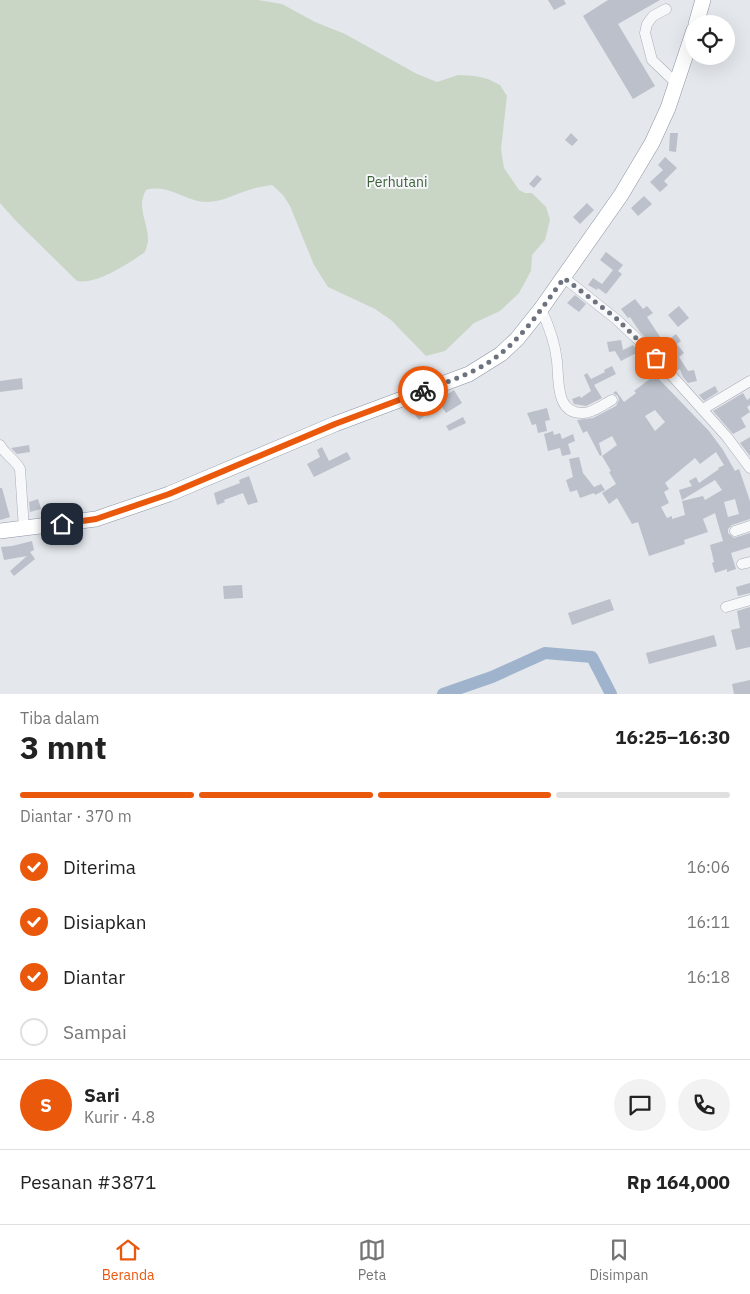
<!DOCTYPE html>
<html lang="id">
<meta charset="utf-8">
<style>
:root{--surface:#fff;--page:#f2f2f2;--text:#222;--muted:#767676;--line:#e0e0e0;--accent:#ea580c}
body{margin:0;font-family:"IBM Plex Sans",sans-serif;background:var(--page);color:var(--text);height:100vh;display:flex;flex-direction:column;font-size:19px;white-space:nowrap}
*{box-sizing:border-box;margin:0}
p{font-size:16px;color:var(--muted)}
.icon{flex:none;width:28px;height:28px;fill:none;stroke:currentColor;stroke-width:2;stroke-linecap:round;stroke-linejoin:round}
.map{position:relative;height:694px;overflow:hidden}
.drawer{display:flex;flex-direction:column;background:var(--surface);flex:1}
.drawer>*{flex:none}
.fabs{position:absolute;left:685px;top:15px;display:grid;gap:10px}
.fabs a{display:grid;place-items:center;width:50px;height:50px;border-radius:50%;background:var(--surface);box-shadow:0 5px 20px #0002;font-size:25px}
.pin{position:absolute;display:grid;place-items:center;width:42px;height:42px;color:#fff;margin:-21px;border-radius:10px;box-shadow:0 2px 8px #0006}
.courier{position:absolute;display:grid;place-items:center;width:50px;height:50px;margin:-25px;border:4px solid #ea580c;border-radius:50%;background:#fff;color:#222;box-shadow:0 1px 6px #0007}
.summary em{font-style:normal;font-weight:800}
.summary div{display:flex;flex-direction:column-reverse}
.summary{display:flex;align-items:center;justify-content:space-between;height:85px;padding:0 20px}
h1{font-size:32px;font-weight:800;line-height:38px}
.bar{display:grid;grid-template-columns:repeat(4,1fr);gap:8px 5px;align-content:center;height:60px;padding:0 20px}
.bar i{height:6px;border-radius:4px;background:var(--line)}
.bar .selected{background:var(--accent)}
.bar p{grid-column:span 4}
.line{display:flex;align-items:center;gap:12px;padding:0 20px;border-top:1px solid var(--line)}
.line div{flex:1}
.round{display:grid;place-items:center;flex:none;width:52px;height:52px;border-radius:26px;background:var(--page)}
ol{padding:0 20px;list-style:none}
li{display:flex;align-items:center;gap:15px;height:55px}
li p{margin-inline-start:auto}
li .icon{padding:5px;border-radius:50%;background:var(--accent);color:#fff;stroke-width:4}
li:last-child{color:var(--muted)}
li i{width:28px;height:28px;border:2px solid var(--line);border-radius:50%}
.tabs{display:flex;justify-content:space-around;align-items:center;height:70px;border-top:1px solid var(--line);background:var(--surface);font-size:14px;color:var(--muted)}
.tabs a{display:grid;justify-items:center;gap:2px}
.tabs .selected{color:var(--accent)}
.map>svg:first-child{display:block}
.green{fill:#c9d6c5}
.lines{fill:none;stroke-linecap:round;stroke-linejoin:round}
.river{stroke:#9fb4cc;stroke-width:12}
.building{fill:#bbc0ca;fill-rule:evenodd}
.minor-casing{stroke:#a9aeb7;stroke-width:11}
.highway-casing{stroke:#8b94a3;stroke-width:16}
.minor{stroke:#f7f8fa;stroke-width:10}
.highway{stroke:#fff;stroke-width:15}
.done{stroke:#6c737f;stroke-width:5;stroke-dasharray:0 9}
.route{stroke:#ea580c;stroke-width:6}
.labels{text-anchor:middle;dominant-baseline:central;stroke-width:4;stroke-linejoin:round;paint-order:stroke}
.park-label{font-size:14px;fill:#3f6138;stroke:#f4f6f9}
</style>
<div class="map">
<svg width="750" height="694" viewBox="0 0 750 694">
<rect width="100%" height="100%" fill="#e4e7ec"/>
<!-- green -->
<path class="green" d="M0,0H258L282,4L315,22L345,34L417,74L437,82L458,75L475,76L488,79L500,85L507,96L501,149L504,168L519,190L525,193H532L546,207L550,220L545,240L532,255L531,271L519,293L500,311L474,323L445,351L426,356L391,320L375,309L328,287L314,265L290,206L283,195L272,185C265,186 259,187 252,189C237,193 223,202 207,202C186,202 168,183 146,190C136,207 148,222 148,240C148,244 146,248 145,252C129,263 97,285 77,281L16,221L0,203Z"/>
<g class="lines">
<!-- river -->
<path class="river" d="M443,694L492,677L545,653L592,657L611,694"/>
</g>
<!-- building -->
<path class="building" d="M548,0H564L566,4L554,10Z
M608,0H660L618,24L655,86L633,99L583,16Z
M571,133L578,140L572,146L565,140Z
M670,133H678L676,152L669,151Z
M665,157L677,168L664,181L668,185L660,192L650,182L663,170L658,165Z
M537,175L542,179L534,188L529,184Z
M644,196L652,204L638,216L631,208Z
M587,203L594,210L580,224L573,217Z
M606,252L623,265L618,271L622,274L606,294L598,288L597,290L588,285L593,278L602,284L613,270L600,260Z
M575,295L586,304L579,312L567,303Z
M635,299L643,309L647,306L653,313L647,317L664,343L676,334L681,341L677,344L684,353L679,357L688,371L694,370L697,381L688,383L683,377L680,369L677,371L640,332L630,317L628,318L621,309Z
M679,306L689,318L678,327L668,315Z
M621,340L623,350L633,345L638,352L621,361L615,351L609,352L607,342Z
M612,366L616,374L594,385L602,398L586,406L574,404L572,399L580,396L581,398L591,391L584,375L587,373L591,379L605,372L604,370Z
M655,375L709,431L723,450L735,471L739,469L750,501V519L732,525L728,529V533L734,538L750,533V547L731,553L736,569L727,572V569L715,573L712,563L714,562L710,545L723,541L715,513L703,519L708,532L684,540L685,544L649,556L638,522L632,524L617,498L609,504L602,493L616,484L609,472L611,471L602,456L617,445L612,436L599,443L602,455L600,456L587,431L583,433L577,420L593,418L616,406L619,400L618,396L613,393L616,391L624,402L636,393L634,391ZM655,410L665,422L655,431L645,416ZM716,452L724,465L718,468L719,469L699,483L696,477L689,481L692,486L679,490L682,500L715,480L722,490L705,500L703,496L682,501L685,515L672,519V516L667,518L661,507L669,503L664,492L669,489L665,483L695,458L700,464ZM735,499L739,514L728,517L724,502Z
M22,378L23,389L0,392V381Z
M715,386L718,392L704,401L699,395Z
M454,390L462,403L446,413L440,404L419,420L412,411L426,402L425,400L438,396L440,399Z
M743,393L747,400L750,398V405L747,407L750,412L741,418L746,427L733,434L713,411Z
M547,408L550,420L545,421L547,431L538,433L536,424L532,425L527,413Z
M463,417L466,423L449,431L446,426Z
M553,431L554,435L560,433L562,439L573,434L575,441L568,444L571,454L562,456L560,448L548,451L544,434Z
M750,437V456L740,443Z
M29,445L30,452L17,454L11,448Z
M322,447L329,461L347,452L351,459L314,477L307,464L320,457L317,450Z
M579,457L583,473L594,487L601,484L605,490L595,495L594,493L580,498L577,490L570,492L566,480L573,477L569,459Z
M249,476L258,502L248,505L243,493L224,500L225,502L217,505L214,493L240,483L239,480Z
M0,488H2L10,517L0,520Z
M38,499L41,509L30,512L29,502Z
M32,541L34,550L30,552L35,559L14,576L10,571L27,556L4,560L1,547L12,546Z
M750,583V593L738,596L736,587Z
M242,585L243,598L224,599L223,586Z
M610,599L614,610L572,625L568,613Z
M750,607V647L736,650L731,630L740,628L737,611Z
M714,635L717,646L649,664L646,653Z
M750,680V694H734L732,684Z"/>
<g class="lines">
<!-- minor casing -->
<g class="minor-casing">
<path id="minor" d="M666,9L653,16L647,24L645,33L652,60L676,83
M563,277L616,319L647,348L727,437L750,468
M541,309C549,326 555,342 557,361C559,379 555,414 583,413C593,413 604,404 612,400
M703,409L750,381
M0,445C5,455 15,459 20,469L24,529
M735,531L750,526
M742,564L750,562
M726,607L750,600"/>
</g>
<!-- highway casing -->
<g class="highway-casing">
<path id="highway" d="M696,24L703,0
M0,531L96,519L169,494L335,424L469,374L501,354L517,339L541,309L621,195L652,143L668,108L694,30"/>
</g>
<!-- minor -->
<use href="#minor" class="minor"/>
<!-- highway -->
<use href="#highway" class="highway"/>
</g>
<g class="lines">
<!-- done -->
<path class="done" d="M423,391C441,384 460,378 477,369C516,349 539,312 564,278L616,318L656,358"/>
<!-- route -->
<path class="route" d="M62,524L96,519L169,494L335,424L423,391"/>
</g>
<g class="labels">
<!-- park labels -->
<g class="park-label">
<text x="397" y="182">Perhutani</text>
</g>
</g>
</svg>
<div class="fabs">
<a><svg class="icon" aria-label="locate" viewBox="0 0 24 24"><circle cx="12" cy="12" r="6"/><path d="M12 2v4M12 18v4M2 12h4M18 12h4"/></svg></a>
</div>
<div class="pin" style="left:656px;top:358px;background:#ea580c"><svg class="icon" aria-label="bag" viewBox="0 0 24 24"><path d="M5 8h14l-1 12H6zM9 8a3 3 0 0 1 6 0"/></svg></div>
<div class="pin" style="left:62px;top:524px;background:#1f2937"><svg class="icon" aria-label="home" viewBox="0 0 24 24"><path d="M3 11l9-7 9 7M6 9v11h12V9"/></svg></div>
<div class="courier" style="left:423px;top:391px"><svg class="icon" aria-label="bike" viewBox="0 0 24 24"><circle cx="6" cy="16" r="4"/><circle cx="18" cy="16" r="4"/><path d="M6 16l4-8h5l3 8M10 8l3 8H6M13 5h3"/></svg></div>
</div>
<section class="drawer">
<div class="summary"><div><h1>3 mnt</h1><p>Tiba dalam</p></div><em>16:25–16:30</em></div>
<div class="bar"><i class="selected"></i><i class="selected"></i><i class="selected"></i><i></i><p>Diantar · 370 m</p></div>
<ol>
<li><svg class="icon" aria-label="check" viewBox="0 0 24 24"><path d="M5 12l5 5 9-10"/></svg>Diterima<p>16:06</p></li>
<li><svg class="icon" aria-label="check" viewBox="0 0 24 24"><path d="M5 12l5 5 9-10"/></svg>Disiapkan<p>16:11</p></li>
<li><svg class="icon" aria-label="check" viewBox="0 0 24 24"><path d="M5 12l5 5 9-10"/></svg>Diantar<p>16:18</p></li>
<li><i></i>Sampai</li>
</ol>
<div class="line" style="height:90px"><b class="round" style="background:var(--accent);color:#fff">S</b><div><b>Sari</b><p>Kurir · 4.8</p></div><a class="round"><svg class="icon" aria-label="chat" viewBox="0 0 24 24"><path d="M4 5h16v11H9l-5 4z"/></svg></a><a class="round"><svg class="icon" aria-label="phone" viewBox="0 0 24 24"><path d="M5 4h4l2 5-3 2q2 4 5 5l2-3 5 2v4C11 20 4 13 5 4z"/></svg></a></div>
<div class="line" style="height:65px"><div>Pesanan #3871</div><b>Rp 164,000</b></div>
</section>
<nav class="tabs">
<a class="selected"><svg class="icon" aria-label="home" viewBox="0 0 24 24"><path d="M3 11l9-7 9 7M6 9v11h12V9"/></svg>Beranda</a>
<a><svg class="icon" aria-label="map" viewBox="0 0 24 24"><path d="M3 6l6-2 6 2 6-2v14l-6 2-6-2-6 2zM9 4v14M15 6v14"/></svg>Peta</a>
<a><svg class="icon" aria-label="saved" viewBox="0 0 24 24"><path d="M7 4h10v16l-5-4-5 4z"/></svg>Disimpan</a>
</nav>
